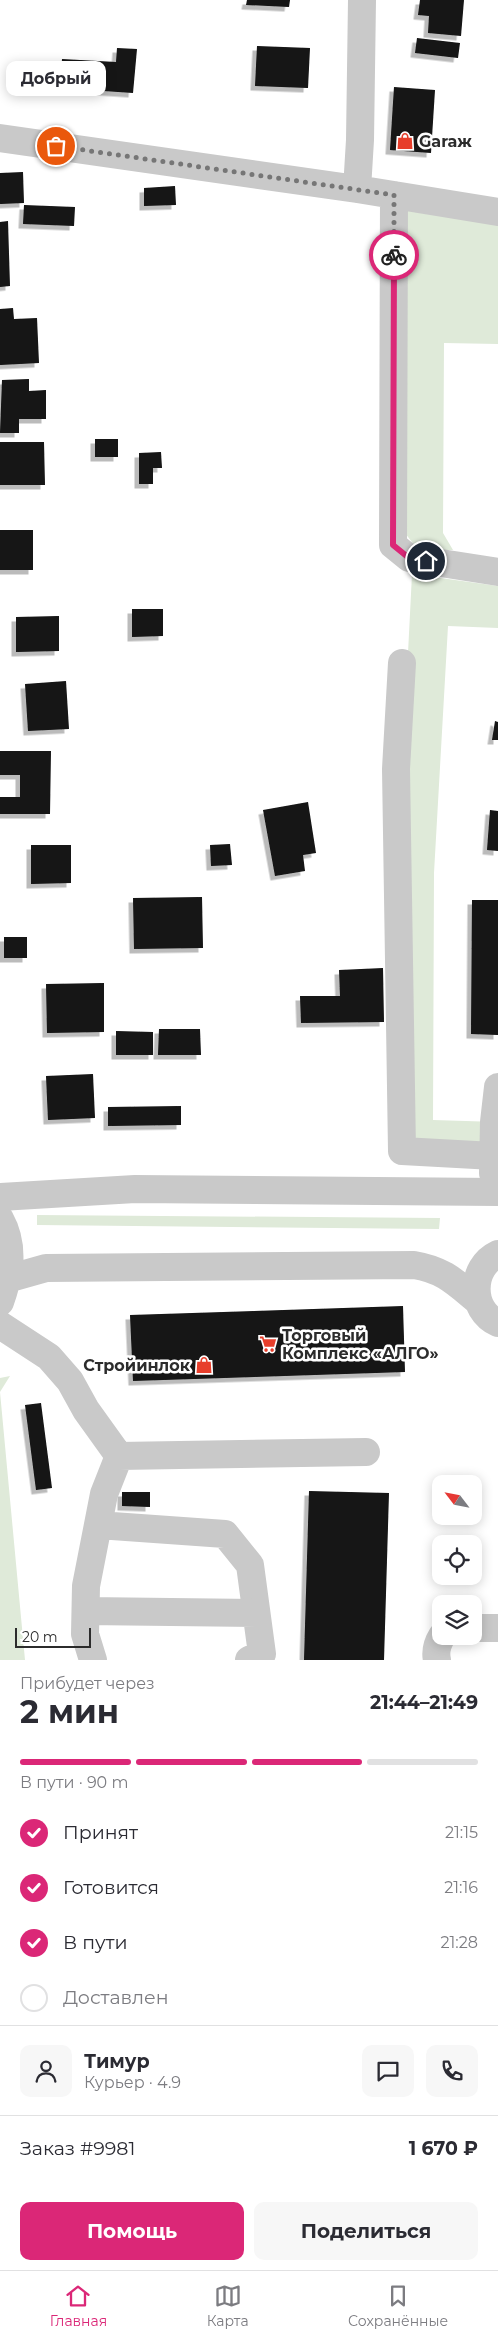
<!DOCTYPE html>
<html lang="ru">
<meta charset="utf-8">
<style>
:root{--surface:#fff;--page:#f7f7f7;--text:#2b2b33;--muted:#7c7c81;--line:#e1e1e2;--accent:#db2777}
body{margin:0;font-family:Montserrat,sans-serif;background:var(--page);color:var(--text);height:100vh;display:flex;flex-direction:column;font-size:19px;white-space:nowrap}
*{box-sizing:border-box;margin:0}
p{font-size:16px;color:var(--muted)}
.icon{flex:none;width:28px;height:28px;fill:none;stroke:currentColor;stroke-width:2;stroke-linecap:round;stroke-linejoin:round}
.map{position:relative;height:1660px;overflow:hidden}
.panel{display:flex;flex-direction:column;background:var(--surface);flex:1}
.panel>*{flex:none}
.needle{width:32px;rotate:302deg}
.buttons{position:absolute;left:432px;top:1475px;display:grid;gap:10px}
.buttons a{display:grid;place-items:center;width:50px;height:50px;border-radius:10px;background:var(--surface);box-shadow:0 2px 12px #0003;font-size:25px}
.scale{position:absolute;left:15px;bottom:12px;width:76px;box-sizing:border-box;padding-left:5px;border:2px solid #2c2c2c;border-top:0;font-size:14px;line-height:18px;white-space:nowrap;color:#2c2c2c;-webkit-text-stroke:4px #fff;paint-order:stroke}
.pin{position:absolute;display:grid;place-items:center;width:42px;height:42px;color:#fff;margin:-21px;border:2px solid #fff;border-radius:50%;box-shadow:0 1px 5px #0007}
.courier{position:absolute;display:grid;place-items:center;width:50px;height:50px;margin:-25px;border:4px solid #db2777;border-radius:50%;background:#fff;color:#222;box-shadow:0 1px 6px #0007}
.bubble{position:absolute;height:35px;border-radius:10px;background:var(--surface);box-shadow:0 2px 12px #0003;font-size:16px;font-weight:700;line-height:35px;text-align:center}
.headline em{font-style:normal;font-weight:700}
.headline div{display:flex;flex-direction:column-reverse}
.headline{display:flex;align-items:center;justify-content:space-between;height:85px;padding:0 20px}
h1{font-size:32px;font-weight:700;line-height:38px}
.bar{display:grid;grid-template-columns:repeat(4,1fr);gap:8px 5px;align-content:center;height:60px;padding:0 20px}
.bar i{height:6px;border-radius:4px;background:var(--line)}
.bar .active{background:var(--accent)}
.bar p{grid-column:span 4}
.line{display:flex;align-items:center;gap:12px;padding:0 20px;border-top:1px solid var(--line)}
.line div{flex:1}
.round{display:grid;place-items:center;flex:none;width:52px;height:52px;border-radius:10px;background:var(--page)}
ol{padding:0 20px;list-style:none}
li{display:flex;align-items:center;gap:15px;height:55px}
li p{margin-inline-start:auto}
li .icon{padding:5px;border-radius:50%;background:var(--accent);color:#fff;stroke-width:4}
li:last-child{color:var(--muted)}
li i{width:28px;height:28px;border:2px solid var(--line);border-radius:50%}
.primary-button{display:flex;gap:10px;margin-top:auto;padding:10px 20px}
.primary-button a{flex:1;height:58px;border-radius:10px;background:var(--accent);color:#fff;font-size:20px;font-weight:700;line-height:58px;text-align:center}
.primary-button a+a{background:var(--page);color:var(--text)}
.tabs{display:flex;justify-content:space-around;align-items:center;height:70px;border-top:1px solid var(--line);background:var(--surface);font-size:14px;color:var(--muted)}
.tabs a{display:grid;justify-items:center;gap:2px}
.tabs .active{color:var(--accent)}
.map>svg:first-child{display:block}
.green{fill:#dfead9}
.building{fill:#131313;filter:url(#shadow)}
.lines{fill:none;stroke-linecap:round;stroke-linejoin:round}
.minor{stroke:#c9c9c9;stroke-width:28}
.done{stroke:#767676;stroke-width:5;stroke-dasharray:0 9}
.route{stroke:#db2777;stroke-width:6}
.labels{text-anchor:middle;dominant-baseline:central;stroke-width:5;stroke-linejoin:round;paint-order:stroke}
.poi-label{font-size:16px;font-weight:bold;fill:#2c2c2c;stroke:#fff;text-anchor:start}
</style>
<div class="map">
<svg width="498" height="1660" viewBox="0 0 498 1660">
<defs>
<filter id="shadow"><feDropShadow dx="-4.5" dy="4.5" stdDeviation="0" flood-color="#0004"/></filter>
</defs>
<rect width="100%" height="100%" fill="#fff"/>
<!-- green -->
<path class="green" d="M405,203L498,218V344L444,343L443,533L453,550H418L405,533Z
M412,574L498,586V628L448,626L434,873L433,1120L498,1122V1149L418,1145L405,1124L402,772Z
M37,1215L440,1218L439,1229L37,1225Z
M10,1376L0,1392L25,1660H0V1378Z"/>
<!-- building -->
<path class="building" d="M247,0H290L289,7L246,5Z
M420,0H464L461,36L428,33L429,16L418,15Z
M417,38L460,43L458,58L415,53Z
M257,46L310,48L308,88L255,86Z
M117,48L137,49L133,93L60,88L62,59L116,62Z
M394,87L435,90L431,153L390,150Z
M23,172L24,203L0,204V173Z
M175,186L176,205L144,206V188Z
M24,205L75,207L74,226L23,224Z
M8,221L10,286L0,287V222Z
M13,308L14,319L37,318L39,363L0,365V309Z
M29,379V391L46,390V419H19V433H0L2,380Z
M95,439H118V457H95Z
M0,442H44L45,485H0Z
M161,452L162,468H153V484H139V453Z
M0,530H33V570H0Z
M132,609H163V636L132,637Z
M59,616V651L16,652V617Z
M66,681L69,729L28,731L25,684Z
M495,721L498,722V740H492Z
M0,751H51L50,814H0V797H20V775H0Z
M308,802L316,853L303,855L305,871L275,876L263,810Z
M490,810L498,811V851L487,850Z
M230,844L232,865L211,866L210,845Z
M31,845H71V883L31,884Z
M202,897L203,948L134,949L133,898Z
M472,900H498V1035L471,1034Z
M4,937H27V958H4Z
M383,968L384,1022L301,1023L300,996H340L339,970Z
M104,983V1032L47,1033L46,984Z
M159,1029H200L201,1055H158Z
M116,1031L153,1032V1055H116Z
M93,1074L95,1118L48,1120L46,1076Z
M181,1106V1125L108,1126V1107Z
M403,1306L405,1372L133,1381L130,1315Z
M41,1403L52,1488L36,1490L25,1405Z
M309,1491L389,1493L384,1660H304Z
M122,1492H150V1507L122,1506Z"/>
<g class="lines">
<!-- minor -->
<path class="minor" d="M0,138L357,189L498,212
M357,189L360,140L362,0
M394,195L393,545L409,558L498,572
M402,663L396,769L402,1151L494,1156
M493,1173L494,1122L498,1087
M0,1197L135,1189L498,1192
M0,1219C15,1246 10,1274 0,1302
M498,1254C470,1267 469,1310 498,1323
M7,1279L46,1268L414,1265C444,1270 455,1282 478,1301
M0,1325L49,1357L70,1381L86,1410L119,1456
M119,1456L366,1452
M98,1525L225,1534L250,1565L262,1654L249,1660
M86,1611L256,1613
M474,1628H498
M93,1660L85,1634L86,1586L104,1494L119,1456
M437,1660C435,1651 437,1644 442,1636"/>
</g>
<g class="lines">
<!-- done -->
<path class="done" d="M56,146L394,195V255"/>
<!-- route -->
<path class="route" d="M394,255L393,545L409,558L426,561"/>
</g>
<!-- icons -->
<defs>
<g id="shop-bare" transform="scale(1.35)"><path d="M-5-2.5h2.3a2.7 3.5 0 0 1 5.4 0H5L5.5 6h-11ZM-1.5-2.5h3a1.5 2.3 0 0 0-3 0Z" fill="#e73e2b" stroke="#fff" stroke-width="2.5" paint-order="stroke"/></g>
<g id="supermarket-bare" transform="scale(1.35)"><path d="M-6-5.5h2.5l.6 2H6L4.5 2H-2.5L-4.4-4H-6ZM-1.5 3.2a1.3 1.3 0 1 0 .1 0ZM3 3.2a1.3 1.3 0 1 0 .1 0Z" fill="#e73e2b" stroke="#fff" stroke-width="2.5" paint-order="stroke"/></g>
</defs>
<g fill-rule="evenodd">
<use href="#shop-bare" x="405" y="141"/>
<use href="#supermarket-bare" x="268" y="1344"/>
<use href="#shop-bare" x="204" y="1365"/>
</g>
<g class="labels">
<!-- poi labels -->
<g class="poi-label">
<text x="419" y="141">Garaж</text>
<text x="282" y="1335">Торговый<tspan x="282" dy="18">Комплекс «АЛГО»</tspan></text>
<text x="190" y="1365" text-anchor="end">Стройинлок</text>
</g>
</g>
</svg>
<div class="buttons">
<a><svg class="needle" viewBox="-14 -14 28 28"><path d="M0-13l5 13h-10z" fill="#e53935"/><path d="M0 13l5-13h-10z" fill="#7c7c81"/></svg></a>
<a><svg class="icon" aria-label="locate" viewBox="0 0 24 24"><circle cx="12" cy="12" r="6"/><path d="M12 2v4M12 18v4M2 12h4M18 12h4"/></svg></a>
<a><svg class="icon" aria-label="layers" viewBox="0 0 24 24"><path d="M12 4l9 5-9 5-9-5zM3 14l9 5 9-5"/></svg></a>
</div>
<div class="scale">20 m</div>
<div class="pin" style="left:56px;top:146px;background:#ea580c"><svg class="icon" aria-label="bag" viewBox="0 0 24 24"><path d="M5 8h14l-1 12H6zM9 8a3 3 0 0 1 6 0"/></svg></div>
<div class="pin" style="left:426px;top:561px;background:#1f2937"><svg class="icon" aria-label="home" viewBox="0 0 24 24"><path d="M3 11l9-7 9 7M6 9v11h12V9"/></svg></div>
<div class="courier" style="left:394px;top:255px"><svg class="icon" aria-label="bike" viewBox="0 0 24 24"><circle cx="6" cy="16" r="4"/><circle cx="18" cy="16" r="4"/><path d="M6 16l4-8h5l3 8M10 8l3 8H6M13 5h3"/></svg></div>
<div class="bubble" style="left:6px;top:61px;width:100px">Добрый</div>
</div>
<section class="panel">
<div class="headline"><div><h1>2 мин</h1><p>Прибудет через</p></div><em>21:44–21:49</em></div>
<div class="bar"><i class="active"></i><i class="active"></i><i class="active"></i><i></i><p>В пути · 90 m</p></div>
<ol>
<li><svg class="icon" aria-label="check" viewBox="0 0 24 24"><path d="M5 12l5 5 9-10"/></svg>Принят<p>21:15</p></li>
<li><svg class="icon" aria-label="check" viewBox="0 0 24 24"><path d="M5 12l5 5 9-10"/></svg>Готовится<p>21:16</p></li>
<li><svg class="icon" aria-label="check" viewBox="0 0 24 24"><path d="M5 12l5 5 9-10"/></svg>В пути<p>21:28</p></li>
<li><i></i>Доставлен</li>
</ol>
<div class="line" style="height:90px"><a class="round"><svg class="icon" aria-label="person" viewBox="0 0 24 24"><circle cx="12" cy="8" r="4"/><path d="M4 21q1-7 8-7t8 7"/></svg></a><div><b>Тимур</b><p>Курьер · 4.9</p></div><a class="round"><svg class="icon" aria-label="chat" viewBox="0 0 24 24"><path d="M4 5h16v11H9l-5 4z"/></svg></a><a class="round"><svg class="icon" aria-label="phone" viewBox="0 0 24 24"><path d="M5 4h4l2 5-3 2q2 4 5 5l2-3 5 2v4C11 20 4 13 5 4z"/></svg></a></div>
<div class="line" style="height:65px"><div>Заказ #9981</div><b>1 670 ₽</b></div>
<div class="primary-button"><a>Помощь</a><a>Поделиться</a></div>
</section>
<nav class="tabs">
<a class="active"><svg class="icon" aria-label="home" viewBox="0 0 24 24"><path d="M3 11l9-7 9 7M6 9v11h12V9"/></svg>Главная</a>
<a><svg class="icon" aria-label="map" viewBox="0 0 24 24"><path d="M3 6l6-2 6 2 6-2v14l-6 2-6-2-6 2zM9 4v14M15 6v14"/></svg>Карта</a>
<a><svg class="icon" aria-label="saved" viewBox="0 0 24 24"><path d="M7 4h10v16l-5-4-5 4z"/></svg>Сохранённые</a>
</nav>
